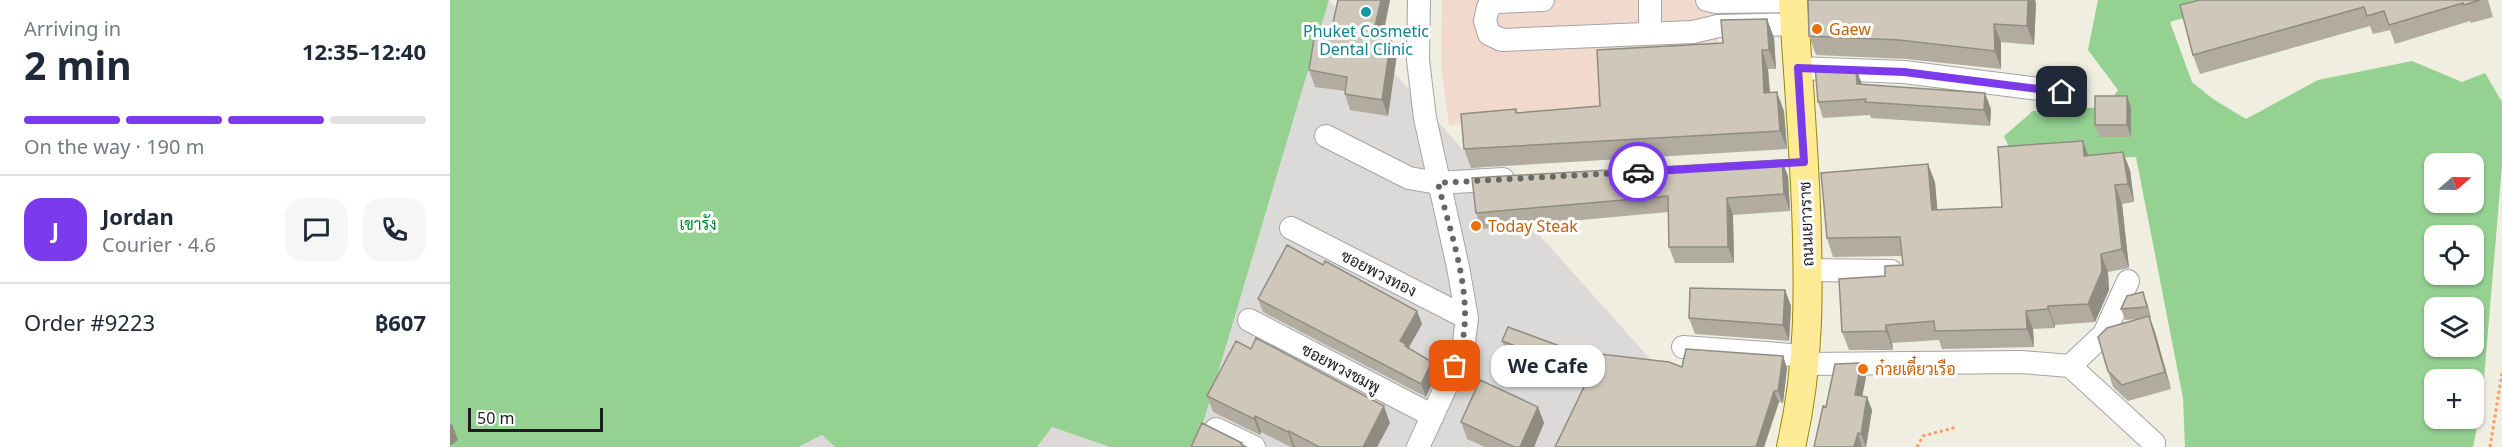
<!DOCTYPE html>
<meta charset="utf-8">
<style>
:root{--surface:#fff;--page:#f6f6f7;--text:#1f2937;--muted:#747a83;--line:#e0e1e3;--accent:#7c3aed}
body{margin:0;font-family:"Noto Sans",Sarabun,sans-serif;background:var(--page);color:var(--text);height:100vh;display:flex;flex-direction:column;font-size:22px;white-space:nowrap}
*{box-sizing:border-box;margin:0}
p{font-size:20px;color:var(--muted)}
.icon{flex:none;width:33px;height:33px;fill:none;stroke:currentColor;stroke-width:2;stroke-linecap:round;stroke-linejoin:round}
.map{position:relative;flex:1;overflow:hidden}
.side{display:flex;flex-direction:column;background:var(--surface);width:450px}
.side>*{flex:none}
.needle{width:39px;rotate:70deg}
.tools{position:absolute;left:1974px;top:153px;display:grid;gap:12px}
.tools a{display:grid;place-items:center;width:60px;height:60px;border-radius:12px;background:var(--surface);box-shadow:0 2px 4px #0004;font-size:30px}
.scale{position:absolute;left:18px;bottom:15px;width:135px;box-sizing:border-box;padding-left:6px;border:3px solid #1d1d1d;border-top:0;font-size:16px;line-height:21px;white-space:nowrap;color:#1d1d1d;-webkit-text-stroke:4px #fff;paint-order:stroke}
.pin{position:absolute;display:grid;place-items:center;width:51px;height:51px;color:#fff;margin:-26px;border-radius:12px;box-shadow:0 3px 9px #0006}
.courier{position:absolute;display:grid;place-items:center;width:60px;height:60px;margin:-30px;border:4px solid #7c3aed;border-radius:50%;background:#fff;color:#222;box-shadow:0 2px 8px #0007}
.bubble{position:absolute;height:42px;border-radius:18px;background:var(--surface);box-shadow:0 2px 4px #0004;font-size:20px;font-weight:700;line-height:42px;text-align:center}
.summary em{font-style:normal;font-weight:700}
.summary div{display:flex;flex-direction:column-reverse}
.summary{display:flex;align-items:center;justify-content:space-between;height:102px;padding:0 24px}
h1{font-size:39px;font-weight:700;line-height:45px}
.bar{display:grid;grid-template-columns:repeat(4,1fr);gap:9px 6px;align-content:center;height:72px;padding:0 24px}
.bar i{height:8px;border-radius:4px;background:var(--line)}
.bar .on{background:var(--accent)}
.bar p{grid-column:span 4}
.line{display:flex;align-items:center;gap:15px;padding:0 24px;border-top:2px solid var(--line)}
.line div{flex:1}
.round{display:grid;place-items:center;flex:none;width:63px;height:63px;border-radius:18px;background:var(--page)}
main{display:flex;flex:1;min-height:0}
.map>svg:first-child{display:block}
.residential{fill:#dbdad9}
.commercial{fill:#f2d9ce}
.forest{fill:#95d292;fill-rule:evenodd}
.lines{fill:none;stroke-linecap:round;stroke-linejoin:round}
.minor-casing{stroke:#a4a4a4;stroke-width:24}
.major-casing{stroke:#958800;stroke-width:30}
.path{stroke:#ff9962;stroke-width:3;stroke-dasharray:3 3;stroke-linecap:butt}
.minor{stroke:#fff;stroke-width:22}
.major{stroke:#ffeb96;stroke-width:28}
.wall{fill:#b2aca0}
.shaded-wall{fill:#918c82}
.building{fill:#cfc8ba;stroke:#918c82;stroke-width:1.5}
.done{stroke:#666662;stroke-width:6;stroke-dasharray:0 10.8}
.route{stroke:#7c3aed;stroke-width:8}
.culture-dot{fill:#0f9aa8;stroke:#fff;stroke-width:2}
.food-dot{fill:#e8710a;stroke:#fff;stroke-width:2}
.labels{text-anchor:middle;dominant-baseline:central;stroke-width:6;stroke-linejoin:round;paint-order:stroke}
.food-label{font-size:16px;fill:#c56008;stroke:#fff;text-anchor:start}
.culture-label{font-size:16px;fill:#0d838f;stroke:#fff}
.park-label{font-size:16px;fill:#02842c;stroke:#fff}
.street-label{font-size:16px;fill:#1d1d1d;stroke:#fff}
</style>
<main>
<section class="side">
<div class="summary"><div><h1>2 min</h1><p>Arriving in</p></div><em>12:35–12:40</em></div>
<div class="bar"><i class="on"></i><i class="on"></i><i class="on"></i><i></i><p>On the way · 190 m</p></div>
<div class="line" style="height:108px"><b class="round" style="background:var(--accent);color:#fff">J</b><div><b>Jordan</b><p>Courier · 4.6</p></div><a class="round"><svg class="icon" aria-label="chat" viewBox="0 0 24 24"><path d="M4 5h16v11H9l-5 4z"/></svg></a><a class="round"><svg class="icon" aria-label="phone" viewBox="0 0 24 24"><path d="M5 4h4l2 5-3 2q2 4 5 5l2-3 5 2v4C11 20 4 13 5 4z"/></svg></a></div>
<div class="line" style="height:78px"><div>Order #9223</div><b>฿607</b></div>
</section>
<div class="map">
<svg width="2052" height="447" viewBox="0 0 2052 447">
<rect width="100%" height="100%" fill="#efeee1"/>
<!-- residential -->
<path class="residential" d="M879,0L1279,447H746Z
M602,427L660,447H587Z
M372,435L385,447H348Z"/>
<!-- commercial -->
<path class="commercial" d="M992,0H1329L1331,29L1268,35L1270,111L999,125L991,65Z"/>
<!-- forest -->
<path class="forest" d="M0,0H879L746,447H660L602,427L587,447H385L372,435L348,447H0Z
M1648,0H1790V2L1720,22L1742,82L1763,99L1796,119L1868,80L1962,61L2012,82L2035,73L2052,102V166L2032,402L2023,447H1735L1733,398L1686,157L1565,161L1554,136L1583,111L1655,107L1668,90L1638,50ZM1984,164H2024V202H1984ZM1984,236H2024V274H1984ZM1984,308H2024V346H1984ZM1984,380H2024V418H1984Z"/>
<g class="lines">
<!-- minor casing -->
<g class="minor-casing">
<path id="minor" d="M1093,0L1047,2L1038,7L1035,21L1039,34L1052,40L1243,32L1268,26L1345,24
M1200,0V33
M1257,0L1266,2L1343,1
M1348,68L1454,72L1612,92
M876,136L959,178L988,183L1053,179
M841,228L1017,318
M1358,270L1441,271
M799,320L983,416
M1233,347L1356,356
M1356,364L1571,362L1620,366L1704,443
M1620,366L1654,334L1678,281
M766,429L804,447
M968,447L1013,350L1017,318L1008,267L975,118L968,60L969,0"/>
</g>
<!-- major casing -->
<g class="major-casing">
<path id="major" d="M1341,447C1360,365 1359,289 1356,206C1353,137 1348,69 1343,0"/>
</g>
<!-- path -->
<path class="path" d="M1467,447L1473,436L1507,427
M2040,447L2052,373"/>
<!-- minor -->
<use href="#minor" class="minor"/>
<!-- major -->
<use href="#major" class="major"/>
</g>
<!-- wall -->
<path class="wall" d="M888,0H940L933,37L947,54L938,116L900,110L895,94V91L865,87L859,70L882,28Z
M1750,0H2038L2043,17L2021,23L2020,21L1945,44L1940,30L1923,34L1920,26L1750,74L1743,55Z
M1586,3L1584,45L1551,42V69L1456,59L1366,55L1359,36Z
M1317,19L1324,38L1326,69H1318L1320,92L1334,111L1337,149L1021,168L1014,149L1066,109L1067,113L1150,106Z
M1412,84L1541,109L1540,126L1421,118L1420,115L1373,118L1368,102Z
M1681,107V137H1649L1645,125Z
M1639,156L1680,170L1684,202L1672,204L1679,268L1658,272L1659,290L1645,322L1605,325V328L1583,329L1584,347L1492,349L1489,340L1442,343L1443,350H1399L1392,332L1435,276L1453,265L1452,256L1383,257L1377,238L1485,182L1487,210L1552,207Z
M1338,176L1340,211L1283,215L1284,263H1225L1219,247L1218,212L1032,229L1026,213Z
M873,265L967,311L972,324L958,348L986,375L976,397L813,312L808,299Z
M1335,290L1341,306L1339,341L1245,334L1239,318Z
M1697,303L1701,318H1700L1705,332L1721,389L1678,401L1663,387L1658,371L1688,319L1675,320L1671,309Z
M1052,341L1115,348L1119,360L1110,385L1071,371L1067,359L1068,357L1057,353Z
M1333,356L1337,368L1333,403L1329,402L1314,447H1105L1232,367Z
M1416,377L1412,396L1422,410L1416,447H1364L1376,407Z
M757,396L940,423L927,447H841L811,432L810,435L763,412Z
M1088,407L1094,423L1084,447H1035L1017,439L1011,422Z"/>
<!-- shaded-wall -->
<path class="shaded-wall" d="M931,0H940L929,52L923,35Z
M1578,0H1585L1586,3L1584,45L1577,26Z
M1317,19L1324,38L1326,69L1319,50Z
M1544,24L1551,42V69L1545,51Z
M941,38L947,54L938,116L932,100Z
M1312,50L1318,69L1321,112L1314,93Z
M1406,68L1412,84L1413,100L1407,84Z
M1327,92L1334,111L1337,149L1330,131Z
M1535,93L1541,109L1540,126L1534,110Z
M1677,96L1681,107V137L1677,125Z
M1633,141L1640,160L1634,156Z
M1673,152L1680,170L1684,202L1678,184Z
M1332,160L1338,176L1340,211L1334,194Z
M1478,164L1485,182L1489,229L1482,210Z
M1665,185L1672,204L1679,268L1672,249Z
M1277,198L1283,215L1284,263L1278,247Z
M1651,254L1658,272L1659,290L1645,322L1638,304Z
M1335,290L1341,306L1339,341L1333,325Z
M1693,292L1697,303L1701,318L1697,307Z
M1598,306L1605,325V328L1598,309Z
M967,311L972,324L958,349L950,341Z
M1576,311L1583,329L1584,347L1577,329Z
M1699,316L1705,332L1721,389L1715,372Z
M1436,325L1442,343L1443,350L1436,331Z
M1115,348L1119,360L1110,385L1106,374Z
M1333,356L1337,368L1333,403L1328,391Z
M982,362L986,375L976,397L971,384Z
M1411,363L1416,377L1410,408L1405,395Z
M1324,391L1329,402L1314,447H1306Z
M1417,397L1422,410L1416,447L1411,434Z
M934,406L940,423L927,447H913Z
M1088,407L1094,423L1084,447H1070Z
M805,416L811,432L810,435L804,419Z
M2,424L8,440L0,446V425Z
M839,431L845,447H843L838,432Z
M1408,433L1412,447H1404Z"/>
<!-- building -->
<path class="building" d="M888,0H931L923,35L941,38L932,100L895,94L897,77L859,70L866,26L882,28Z
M1358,0H1578L1577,26L1544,24L1545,51L1449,40L1359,36Z
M1750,0H2030L2014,5L2013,3L1939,25L1934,11L1917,16L1914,7L1743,55L1730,5Z
M1317,19L1319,50H1312L1314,93L1327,92L1330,131L1014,149L1011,114L1066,109V113L1150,106L1147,50L1273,43L1271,20Z
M1365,66L1406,68L1407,84L1535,93L1534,110L1415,102L1416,99L1368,102Z
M1645,96H1677V125H1645Z
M1633,141L1634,156L1673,152L1678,184L1665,185L1672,249L1651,254L1652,271L1638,304L1598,306V309L1576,311L1577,329L1485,331L1484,321L1436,325V331L1392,332L1389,279L1435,276V266L1453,265L1450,237L1377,238L1371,173L1478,164L1482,210L1552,207L1548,147Z
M1332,160L1334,194L1277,198L1278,247H1219L1218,196L1026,213L1022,178Z
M837,245L873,265L875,261L967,311L950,341L956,344L955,346L982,362L971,384L808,299Z
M1240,288L1335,290L1333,325L1239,318Z
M1693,292L1697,307L1671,309L1677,296Z
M1699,316L1715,372L1672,385L1658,371L1648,337L1657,328Z
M1058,327L1115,348L1106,374L1067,359L1071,348L1052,341Z
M806,338L934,406L913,447H869L839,431L838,432L805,416L804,419L757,396L786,341L801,349Z
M1236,349L1333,356L1328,391H1324L1306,447H1105L1150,354L1219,362L1232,367Z
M1411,363L1405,395L1417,397L1411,434L1408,433L1404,447H1364L1373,406L1376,407L1385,364Z
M1030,380L1088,407L1070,447H1064L1011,422Z
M752,423L792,443L791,444L796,447H741Z"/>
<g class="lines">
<!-- done -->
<path class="done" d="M1005,366C1030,309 1002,241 988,183L1188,172"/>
<!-- route -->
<path class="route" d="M1188,172L1354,162L1348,68L1454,72L1612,92"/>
</g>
<!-- markers -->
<circle class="culture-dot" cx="916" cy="12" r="6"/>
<g class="food-dot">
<circle cx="1367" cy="29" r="6"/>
<circle cx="1026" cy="226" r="6"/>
<circle cx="1413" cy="369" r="6"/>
</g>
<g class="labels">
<!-- food labels -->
<g class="food-label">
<text x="1379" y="29">Gaew</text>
<text x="1038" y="226">Today Steak</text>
<text x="1425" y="369">ก๋วยเตี๋ยวเรือ</text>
</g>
<!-- culture labels -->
<g class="culture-label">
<text x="916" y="31">Phuket Cosmetic<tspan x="916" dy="18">Dental Clinic</tspan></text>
</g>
<!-- park labels -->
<g class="park-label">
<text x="248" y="224">เขารัง</text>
</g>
<!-- street labels -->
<g class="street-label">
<text transform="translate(1356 224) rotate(-92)">ถนนเยาวราช</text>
<text transform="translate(929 273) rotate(27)">ซอยพวงทอง</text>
<text transform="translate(891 368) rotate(28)">ซอยพวงชมพู</text>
</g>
</g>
</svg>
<div class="tools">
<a><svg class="needle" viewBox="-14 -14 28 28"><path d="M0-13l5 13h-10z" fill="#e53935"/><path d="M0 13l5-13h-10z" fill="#747a83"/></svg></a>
<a><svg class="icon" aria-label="locate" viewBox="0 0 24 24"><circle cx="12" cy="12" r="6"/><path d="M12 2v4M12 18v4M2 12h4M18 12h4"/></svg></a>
<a><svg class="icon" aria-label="layers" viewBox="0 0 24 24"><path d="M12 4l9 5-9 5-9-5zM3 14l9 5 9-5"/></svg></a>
<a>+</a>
</div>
<div class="scale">50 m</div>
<div class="pin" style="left:1005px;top:366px;background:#ea580c"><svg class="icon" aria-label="bag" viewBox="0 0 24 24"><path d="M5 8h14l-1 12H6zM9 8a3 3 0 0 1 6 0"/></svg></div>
<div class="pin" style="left:1612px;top:92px;background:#1f2937"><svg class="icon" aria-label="home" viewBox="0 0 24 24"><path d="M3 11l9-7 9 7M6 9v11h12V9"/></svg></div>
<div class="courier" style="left:1188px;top:172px"><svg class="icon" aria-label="car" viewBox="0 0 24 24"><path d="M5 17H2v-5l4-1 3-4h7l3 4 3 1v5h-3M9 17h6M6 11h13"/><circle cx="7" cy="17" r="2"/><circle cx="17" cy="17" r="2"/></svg></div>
<div class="bubble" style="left:1041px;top:345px;width:114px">We Cafe</div>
</div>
</main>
